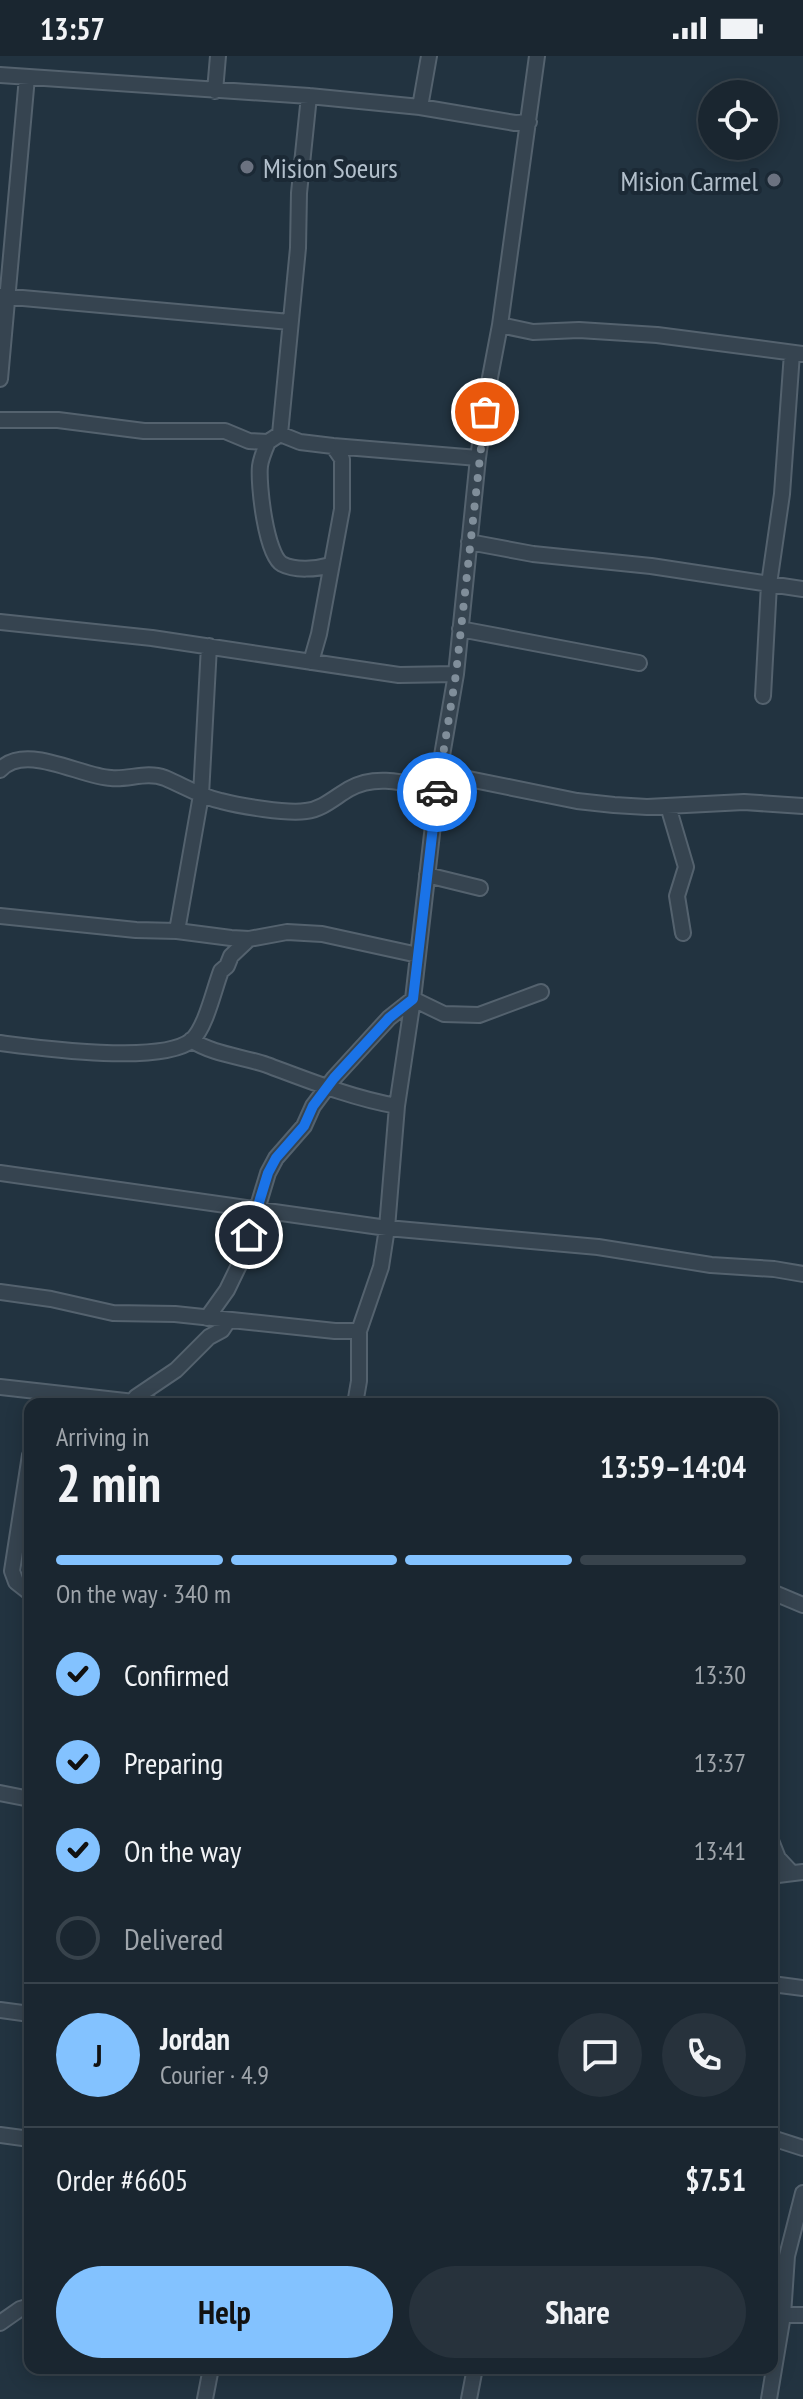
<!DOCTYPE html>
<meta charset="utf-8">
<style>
:root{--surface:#1a2630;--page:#27323c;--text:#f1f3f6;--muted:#9fa5ab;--line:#38434c;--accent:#83c2ff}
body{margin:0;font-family:"PT Sans Narrow",sans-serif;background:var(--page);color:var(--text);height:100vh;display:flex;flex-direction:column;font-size:30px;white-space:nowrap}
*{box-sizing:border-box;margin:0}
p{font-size:26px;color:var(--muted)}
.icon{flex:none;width:44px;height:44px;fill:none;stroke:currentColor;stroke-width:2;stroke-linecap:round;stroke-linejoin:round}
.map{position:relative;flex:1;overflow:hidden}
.drawer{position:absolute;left:24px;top:1342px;width:754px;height:976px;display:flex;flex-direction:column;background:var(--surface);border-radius:16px;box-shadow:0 4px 20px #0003,0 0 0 2px var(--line)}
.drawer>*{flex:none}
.tools{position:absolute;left:698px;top:24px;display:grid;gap:16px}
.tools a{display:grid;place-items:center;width:80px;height:80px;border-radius:50%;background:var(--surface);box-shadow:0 4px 20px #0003,0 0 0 2px var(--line);font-size:40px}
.pin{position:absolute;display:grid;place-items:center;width:68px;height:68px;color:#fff;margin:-34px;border:4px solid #fff;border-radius:50%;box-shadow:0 2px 8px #0007}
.courier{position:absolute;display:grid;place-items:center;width:80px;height:80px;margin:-40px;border:6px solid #1a73e8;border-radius:50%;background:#fff;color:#222;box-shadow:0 2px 10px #0007}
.head em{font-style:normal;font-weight:700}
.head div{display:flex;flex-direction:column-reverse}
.head{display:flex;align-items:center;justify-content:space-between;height:136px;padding:0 32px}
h1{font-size:52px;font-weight:700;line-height:60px}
.bar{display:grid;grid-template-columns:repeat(4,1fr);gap:12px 8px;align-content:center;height:96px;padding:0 32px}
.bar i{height:10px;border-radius:6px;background:var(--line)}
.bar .on{background:var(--accent)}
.bar p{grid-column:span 4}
.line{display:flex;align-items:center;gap:20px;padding:0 32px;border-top:2px solid var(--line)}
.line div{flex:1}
.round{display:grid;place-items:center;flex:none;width:84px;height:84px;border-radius:42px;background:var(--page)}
ol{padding:0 32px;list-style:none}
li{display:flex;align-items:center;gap:24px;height:88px}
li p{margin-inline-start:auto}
li .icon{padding:8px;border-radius:50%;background:var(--accent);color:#111;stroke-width:4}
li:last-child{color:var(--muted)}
li i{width:44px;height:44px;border:4px solid var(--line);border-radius:50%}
.button{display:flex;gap:16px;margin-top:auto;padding:16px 32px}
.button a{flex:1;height:92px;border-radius:48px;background:var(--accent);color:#111;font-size:32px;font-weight:700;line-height:92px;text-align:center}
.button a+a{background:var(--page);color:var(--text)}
.status{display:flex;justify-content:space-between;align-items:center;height:56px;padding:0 40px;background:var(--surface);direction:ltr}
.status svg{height:22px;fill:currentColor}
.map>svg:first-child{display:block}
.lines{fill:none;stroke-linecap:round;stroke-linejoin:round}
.minor-casing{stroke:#54626e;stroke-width:18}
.minor{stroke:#364450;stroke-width:14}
.done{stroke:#808e9a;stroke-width:8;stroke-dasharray:0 14.4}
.route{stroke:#1a73e8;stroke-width:10}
.worship-dot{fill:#6b7280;stroke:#1b2935;stroke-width:3}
.labels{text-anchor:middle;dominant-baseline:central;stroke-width:8;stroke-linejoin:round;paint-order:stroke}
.poi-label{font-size:28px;fill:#b2bfcb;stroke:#1b2935;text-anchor:start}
</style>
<div class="status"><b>13:57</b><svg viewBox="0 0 49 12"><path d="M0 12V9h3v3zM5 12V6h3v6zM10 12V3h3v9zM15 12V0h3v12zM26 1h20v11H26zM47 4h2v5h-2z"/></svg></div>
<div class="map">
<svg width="803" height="2343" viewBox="0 0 803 2343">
<rect width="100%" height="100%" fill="#223340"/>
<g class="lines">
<!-- minor casing -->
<g class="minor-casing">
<path id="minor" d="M0,19L309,40L420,51L515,67L529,66
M215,35L218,0
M420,51L429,0
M0,240L290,266
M500,269L533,276L579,274L657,279L803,298
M0,323L27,21
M0,364H58L144,375H225L249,385L268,386L280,378L300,386L333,390L478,402
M280,378L298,192L299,137L309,40
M268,386C265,393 261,402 260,410C258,428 266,499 282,508C295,515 317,513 331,509
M469,486L533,498L651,510L803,533
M0,566L152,582L399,619L456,618
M460,573L639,607
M311,606L319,578L342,453V403L333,390
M763,640L769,528L782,438L792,297
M0,714C25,686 81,721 111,722C129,724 146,715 165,722C184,730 201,741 221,745C240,750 287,758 306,755C323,753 335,741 349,733C377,717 408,728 438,734
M439,717L577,745L614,749L647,751L744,746L803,750
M668,750L686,811L677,840L683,877
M427,819L480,832
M0,860L136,874L177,875L231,882L249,883L287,876L322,878L418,899
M177,875L201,739L209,590
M191,984C215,999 241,1000 267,1009C310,1025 352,1042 397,1050
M0,987C39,992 162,1009 192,984C206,971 214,933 221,915L227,910L231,900L249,883
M0,1117L387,1172L598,1191L711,1209L774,1213L803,1218
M0,1236L51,1243L113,1257L175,1258L335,1275H359
M207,1262L227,1234L242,1203L268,1117L276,1102L304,1070L313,1050L334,1022L389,962L413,943L444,958L479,959L541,936
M0,1331L152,1348
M133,1346L136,1341L176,1314L209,1281L222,1274L228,1265
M355,1348L359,1325V1275L381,1211L387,1172L397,1050L413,943L439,717L456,618L478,402L488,332L500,269L537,0
M30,1399L12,1515L16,1526L30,1537
M772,1536L803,1549
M0,1737L30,1743
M772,1787L778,1802L791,1816
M772,1822L778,1819L803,1816
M772,1928L803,1932
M0,1954L30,1958
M0,2079L30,2083
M772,2082L803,2092
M772,2258L783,2259L787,2200L803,2137
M0,2267L20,2253L30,2250
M205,2343L211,2312
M469,2343L475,2312
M769,2343L783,2259H803"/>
</g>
<!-- minor -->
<use href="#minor" class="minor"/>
</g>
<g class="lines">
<!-- done -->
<path class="done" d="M437,736L456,618L485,356"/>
<!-- route -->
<path class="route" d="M249,1179L268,1117L276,1102L304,1070L313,1050L334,1022L389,962L413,943L437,736"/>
</g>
<!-- markers -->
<g class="worship-dot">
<circle cx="247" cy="111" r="8"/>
<circle cx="774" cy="124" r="8"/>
</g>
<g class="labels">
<!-- poi labels -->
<g class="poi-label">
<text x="263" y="111">Mision Soeurs</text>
<text x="758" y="124" text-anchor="end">Mision Carmel</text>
</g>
</g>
</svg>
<div class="tools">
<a><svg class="icon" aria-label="locate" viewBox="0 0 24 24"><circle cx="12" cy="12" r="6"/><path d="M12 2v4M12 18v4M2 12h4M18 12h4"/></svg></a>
</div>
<div class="pin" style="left:485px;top:356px;background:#ea580c"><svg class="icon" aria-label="bag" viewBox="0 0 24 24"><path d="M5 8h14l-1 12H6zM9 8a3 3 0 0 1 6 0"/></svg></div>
<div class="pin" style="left:249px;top:1179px;background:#1f2937"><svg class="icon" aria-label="home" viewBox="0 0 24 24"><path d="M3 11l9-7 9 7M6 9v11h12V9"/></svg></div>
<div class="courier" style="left:437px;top:736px"><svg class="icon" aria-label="car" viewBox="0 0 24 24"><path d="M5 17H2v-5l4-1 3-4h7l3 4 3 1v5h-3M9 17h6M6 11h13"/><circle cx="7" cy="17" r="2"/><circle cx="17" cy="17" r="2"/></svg></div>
<section class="drawer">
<div class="head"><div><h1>2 min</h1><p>Arriving in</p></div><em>13:59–14:04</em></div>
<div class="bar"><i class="on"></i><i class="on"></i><i class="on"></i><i></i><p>On the way · 340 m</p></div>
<ol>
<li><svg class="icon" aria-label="check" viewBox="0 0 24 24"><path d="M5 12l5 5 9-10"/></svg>Confirmed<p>13:30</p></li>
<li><svg class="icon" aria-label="check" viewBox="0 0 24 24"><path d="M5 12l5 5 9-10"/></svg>Preparing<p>13:37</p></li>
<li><svg class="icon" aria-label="check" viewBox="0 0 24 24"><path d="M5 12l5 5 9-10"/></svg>On the way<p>13:41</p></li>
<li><i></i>Delivered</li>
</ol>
<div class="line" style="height:144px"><b class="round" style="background:var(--accent);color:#111">J</b><div><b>Jordan</b><p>Courier · 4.9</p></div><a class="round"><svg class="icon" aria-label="chat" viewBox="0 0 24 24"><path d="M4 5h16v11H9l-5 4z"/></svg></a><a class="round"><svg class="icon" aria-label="phone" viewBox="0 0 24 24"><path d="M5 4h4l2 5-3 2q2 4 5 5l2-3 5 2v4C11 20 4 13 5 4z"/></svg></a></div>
<div class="line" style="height:104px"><div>Order #6605</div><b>$7.51</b></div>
<div class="button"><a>Help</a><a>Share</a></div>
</section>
</div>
